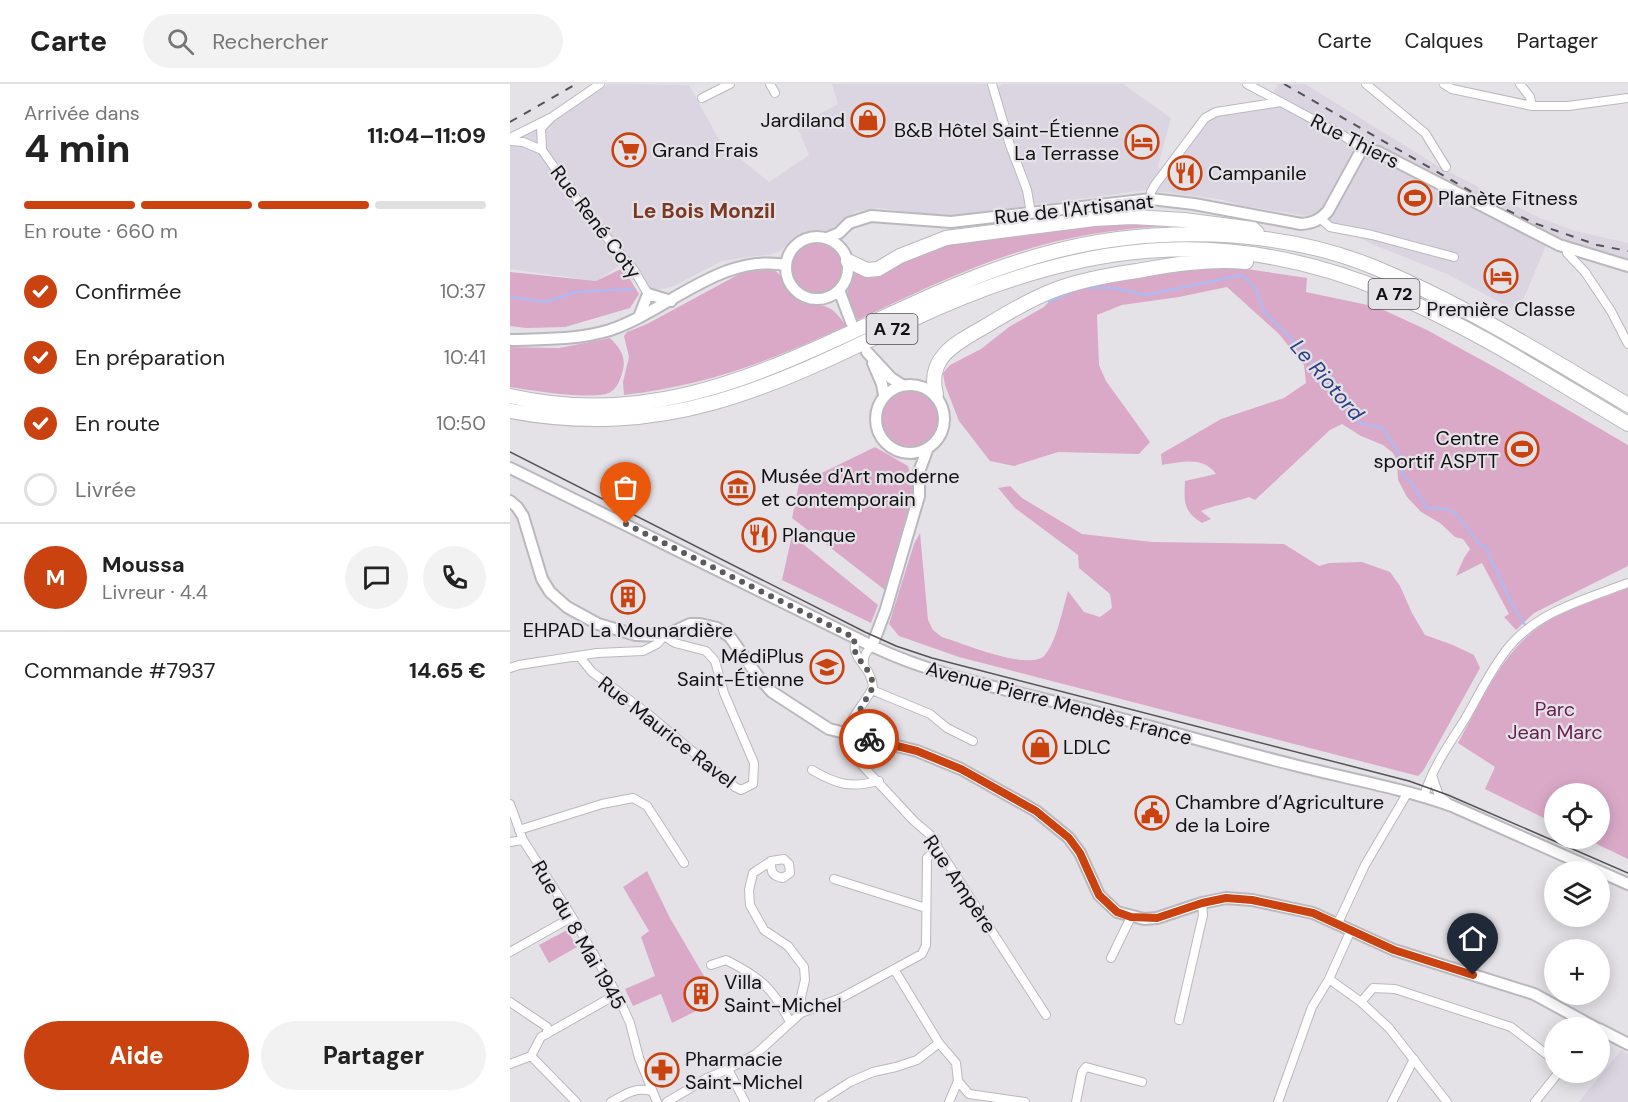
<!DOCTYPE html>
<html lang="fr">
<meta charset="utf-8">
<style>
:root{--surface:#fff;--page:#f2f2f2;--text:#222;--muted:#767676;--line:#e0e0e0;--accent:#c9420f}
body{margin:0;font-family:"DM Sans",sans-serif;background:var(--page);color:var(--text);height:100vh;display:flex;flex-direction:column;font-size:22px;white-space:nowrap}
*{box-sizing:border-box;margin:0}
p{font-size:20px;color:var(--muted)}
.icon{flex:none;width:33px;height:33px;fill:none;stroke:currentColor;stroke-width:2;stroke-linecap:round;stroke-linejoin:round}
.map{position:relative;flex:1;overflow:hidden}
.details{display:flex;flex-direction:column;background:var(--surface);width:510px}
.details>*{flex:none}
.buttons{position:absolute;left:1034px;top:699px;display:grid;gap:12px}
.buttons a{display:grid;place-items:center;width:66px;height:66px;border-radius:50%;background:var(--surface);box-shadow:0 3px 15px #0003;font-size:30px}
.pin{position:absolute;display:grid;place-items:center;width:51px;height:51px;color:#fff;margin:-62px -26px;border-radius:50% 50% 50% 0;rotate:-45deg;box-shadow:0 0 6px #0007}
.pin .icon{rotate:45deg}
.courier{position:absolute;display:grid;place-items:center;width:60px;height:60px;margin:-30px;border:4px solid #c9420f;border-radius:50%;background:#fff;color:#222;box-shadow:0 2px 8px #0007}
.overview em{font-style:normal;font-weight:800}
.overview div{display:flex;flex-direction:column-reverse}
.overview{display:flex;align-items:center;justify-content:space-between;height:102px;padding:0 24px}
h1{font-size:39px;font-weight:800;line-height:45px}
.bar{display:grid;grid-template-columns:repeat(4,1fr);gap:9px 6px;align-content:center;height:72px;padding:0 24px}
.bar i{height:8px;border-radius:4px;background:var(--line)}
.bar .selected{background:var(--accent)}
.bar p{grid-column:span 4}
.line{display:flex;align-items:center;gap:15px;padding:0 24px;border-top:2px solid var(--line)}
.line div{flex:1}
.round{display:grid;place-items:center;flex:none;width:63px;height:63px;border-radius:32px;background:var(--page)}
ol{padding:0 24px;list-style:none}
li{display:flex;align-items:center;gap:18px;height:66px}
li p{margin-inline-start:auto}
li .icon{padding:6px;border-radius:50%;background:var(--accent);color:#fff;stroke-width:4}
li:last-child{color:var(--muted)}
li i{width:33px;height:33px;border:3px solid var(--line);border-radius:50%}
.action{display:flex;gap:12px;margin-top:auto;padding:12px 24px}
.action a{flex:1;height:69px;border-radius:36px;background:var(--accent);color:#fff;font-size:24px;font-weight:800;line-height:69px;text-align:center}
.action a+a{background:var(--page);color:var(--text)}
header{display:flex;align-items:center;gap:36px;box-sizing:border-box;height:84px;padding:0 30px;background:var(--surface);border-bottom:2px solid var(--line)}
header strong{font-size:28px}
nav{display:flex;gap:33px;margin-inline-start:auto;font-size:21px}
.search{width:420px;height:54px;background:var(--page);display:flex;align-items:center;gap:15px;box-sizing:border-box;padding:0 21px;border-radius:33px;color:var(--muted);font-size:22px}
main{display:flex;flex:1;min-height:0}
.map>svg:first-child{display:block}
.built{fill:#dad5e1}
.green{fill:#dba9c8}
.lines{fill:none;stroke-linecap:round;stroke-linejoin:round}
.stream{stroke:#a5bdfa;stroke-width:2}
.street-casing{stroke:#bab8bd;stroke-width:10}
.secondary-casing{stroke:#bab8bd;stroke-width:14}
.highway-casing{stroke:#bab8bd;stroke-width:16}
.street{stroke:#fff;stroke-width:8}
.secondary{stroke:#fff;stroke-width:10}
.highway{stroke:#fff;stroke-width:14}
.tram{stroke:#535255;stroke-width:1.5}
.rail{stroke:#535255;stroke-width:2;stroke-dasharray:8 8;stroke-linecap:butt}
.done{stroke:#5b5a5d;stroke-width:6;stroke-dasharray:0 10.8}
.route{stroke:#c9420f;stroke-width:8}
.labels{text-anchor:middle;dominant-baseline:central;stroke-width:4.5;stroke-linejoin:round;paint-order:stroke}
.shield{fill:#e4e2e7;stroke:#504f52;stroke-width:1.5}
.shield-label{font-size:18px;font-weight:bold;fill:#111012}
.poi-label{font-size:20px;fill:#111012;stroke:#e4e2e7;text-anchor:start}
.street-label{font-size:20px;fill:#111012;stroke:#e4e2e7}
.park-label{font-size:20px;fill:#661d50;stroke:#e4e2e7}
.neighbourhood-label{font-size:21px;font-weight:bold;fill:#7c3823;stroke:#e4e2e7}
.water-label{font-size:21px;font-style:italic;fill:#2a3f86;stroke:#e4e2e7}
</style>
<header>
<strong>Carte</strong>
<div class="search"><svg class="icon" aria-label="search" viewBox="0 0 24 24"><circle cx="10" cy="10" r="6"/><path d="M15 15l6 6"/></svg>Rechercher</div>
<nav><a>Carte</a><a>Calques</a><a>Partager</a></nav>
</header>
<main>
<section class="details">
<div class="overview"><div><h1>4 min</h1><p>Arrivée dans</p></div><em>11:04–11:09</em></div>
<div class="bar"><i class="selected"></i><i class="selected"></i><i class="selected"></i><i></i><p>En route · 660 m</p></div>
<ol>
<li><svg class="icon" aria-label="check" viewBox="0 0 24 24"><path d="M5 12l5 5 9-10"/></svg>Confirmée<p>10:37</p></li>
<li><svg class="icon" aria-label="check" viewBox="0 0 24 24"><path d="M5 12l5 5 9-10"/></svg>En préparation<p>10:41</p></li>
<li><svg class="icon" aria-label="check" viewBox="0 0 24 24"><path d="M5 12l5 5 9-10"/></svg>En route<p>10:50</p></li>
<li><i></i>Livrée</li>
</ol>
<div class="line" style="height:108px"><b class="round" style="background:var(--accent);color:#fff">M</b><div><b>Moussa</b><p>Livreur · 4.4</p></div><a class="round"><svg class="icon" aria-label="chat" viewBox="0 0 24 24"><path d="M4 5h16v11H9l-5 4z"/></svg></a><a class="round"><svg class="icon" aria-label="phone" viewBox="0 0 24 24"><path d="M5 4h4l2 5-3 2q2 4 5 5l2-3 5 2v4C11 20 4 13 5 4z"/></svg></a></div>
<div class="line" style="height:78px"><div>Commande #7937</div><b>14.65 €</b></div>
<div class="action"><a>Aide</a><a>Partager</a></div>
</section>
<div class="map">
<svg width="1118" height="1018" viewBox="0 0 1118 1018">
<rect width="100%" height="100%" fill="#e4e2e7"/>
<!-- built -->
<path class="built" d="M99,0L179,1L211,59L259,98L299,71L287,42L328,20L322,0H478L480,5L494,0H613L661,34L648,82L650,86L699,25L758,15L768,2L766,0H795L931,84L1030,134L1065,147L1118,159V176L1088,168L1038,151L1035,164L1008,228L937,190L869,163L805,133L733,122L709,115L636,106L434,133L368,124L345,128L321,146H307L285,154L270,167L262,170L212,177L162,203L133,209L111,181L86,197L0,185V61L42,38Z
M1111,966L1118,970V1018H1069Z"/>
<!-- green -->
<path class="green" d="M606,137L657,142C625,144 593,147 562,154C487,169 417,203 348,236L336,212L345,185L431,159Z
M281 183a26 26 0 1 1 52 0a26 26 0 1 1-52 0Z
M711,181L797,194L796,208L867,223L917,246L988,285L1118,361V482L1024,529L1006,546L994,533L999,530L972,479L946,492L954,474L960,465L953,455L945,453L930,439L911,428L897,413L888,396L887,377L883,369L873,361L851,352L832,340L820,346L745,416L739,413C723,419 706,420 691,427L701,435L692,439C673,427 674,418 675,397L706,390C693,372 672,378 652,381L651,370L711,335L774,314L796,299L794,281L769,250L717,203L669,213L612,221L587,231L589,281L596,297L640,358L629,370L548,368L504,382L480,377L449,337L435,301L433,289L440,281L471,265L499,243L534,223L546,210L589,198Z
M113,184L129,210L120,224L55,243L16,244L0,242V188L86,197Z
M257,186L266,187C275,196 278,207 288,213C309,228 316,211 336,242C260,277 198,301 114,311L113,298L119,273L114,252L117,248L137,240L222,194L234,188Z
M100,254C110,264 116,272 113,286C111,293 108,303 102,307C90,318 18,306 0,303V263L49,264Z
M369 335a31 31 0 1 1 62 0a31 31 0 1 1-62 0Z
M365,363L398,382L404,404L375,506L282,434L289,400Z
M500,402L512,414L572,450L642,458L774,460L809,482L819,479L852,478L880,488L890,502L902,529L915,551L943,561L964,571L970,584L913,687L908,692L449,573L389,552L379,540L404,460L410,449L418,536L423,546L432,553C452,559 518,587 534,572C546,560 553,524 558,507L574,528L590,533L602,524L600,510L569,484L568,471L505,424L488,404Z
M282,451L368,521L361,539L272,496Z
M1118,504V775L1076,755L1089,754V710H1044V739L975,705L985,683L948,659C971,618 992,567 1033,540C1058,524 1090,515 1118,504Z
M137,787L160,834L208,916L162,939L151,910L123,922L115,905L145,892L131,853L139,847L113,803Z
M57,846L67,863L39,879L29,861Z"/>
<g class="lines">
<!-- stream -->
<path class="stream" d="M0,213L36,218L66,208L123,205
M539,218L571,204H604L636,211L732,191L745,204L754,227L799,273L814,298L850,339L873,344L896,381L892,390L900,397L917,424L938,425L947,431L970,461L975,462L1000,516L1015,541"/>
<!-- street casing -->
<g class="street-casing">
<path id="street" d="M260,0L265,9
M482,0L500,61L517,106L521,129
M737,0L834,52L852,65
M856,0L915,49L936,83
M934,0L942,5L1022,22H1058L1118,14
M1010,0L1020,13L1022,22
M192,14L220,0
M42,33L31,44L32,66L78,131L124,186L138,210
M0,54L42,33L90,0
M0,57L13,58L32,66
M641,115V108L645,101L695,34L706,28L771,18
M811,135L820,143L862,151L944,173
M1056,164L1057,169L1075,188L1101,227L1118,260
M346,554C339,576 361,580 363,603C354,623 330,641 337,665L404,737L425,755L428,764L536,931
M354,581C353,572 356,568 362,562
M0,584L9,581L87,569L133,567L147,560L154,552L165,559L196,567L205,577L214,609L244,679L243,700L231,706L225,703L138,630L82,588L69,572
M362,606L420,630L437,644L463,657
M302,686C328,701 340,704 369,697
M922,691L929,712L937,718
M914,712C922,684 940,659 955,635C969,611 981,585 998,564C1028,527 1076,515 1118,499
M0,720L13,756L62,833L107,910L120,939L129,974L147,1018
M9,746L92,720L123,714L137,722L174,779
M0,758L13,756
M261,777C261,787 261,792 273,794L280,789L279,780L274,775L261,777L243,789L239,806L240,821L254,846L278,862L294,883L295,896L291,913V929
M324,795L416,824
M828,839L855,781L898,708
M0,868L62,833
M601,874L621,833
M201,881L216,876C250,893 263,904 280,938
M384,885L429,959L446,979L448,997L439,1018
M819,895L851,918L879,944L937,1018
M0,918L37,943V950
M851,918L863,904L885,905L1001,943L1044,976
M669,936L693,831L692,819
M21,972L31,953L107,910
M21,972L66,1018
M0,980L21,972
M218,985L235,1018
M448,997L459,1010L515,1018
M101,1018C116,1010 124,1003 142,1007
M157,1018L197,994L218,985L246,970L291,929L331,914L412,870L416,861L417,774L428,764
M309,1018L340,998L363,988L386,983L407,976L429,959
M566,1018L572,988L576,983L632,998
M768,1018L802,923L819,895L841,846
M882,1018L904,975
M1025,1018L1049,988"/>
</g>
<!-- secondary casing -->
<g class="secondary-casing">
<path id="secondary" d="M276 184a31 31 0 1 1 62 0a31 31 0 1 1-62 0Z
M317,154L329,149L339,139L361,132L441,138L641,115L684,120L791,140C803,139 810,136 818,127L852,65L868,68L1049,161L1118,182
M329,206L341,238
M129,233L138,210L161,217
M0,256C33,255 68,256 100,246C159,226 211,169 276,181
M357,268L381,294L392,301
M363,279L372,300L374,311
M366 335a34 34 0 1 1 68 0a34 34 0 1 1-68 0Z
M0,384L362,562C425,592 494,605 562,622C638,641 712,663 788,682C839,695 892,704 942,722L1118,800
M0,417L7,423L13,432L32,495L40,508L57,523L88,540L126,551L154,552L180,540H190L207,544L220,553L247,591L262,608L319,645L407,667L451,685L526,727L559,754L570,769L589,811L607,828L634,835L647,834L692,819L716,814L742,816L803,829L884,866L1024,910L1086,944
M362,562L376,525L409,412V388L417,366
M1089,945L1118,960"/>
</g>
<!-- highway casing -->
<g class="highway-casing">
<path id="highway" d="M338,177L357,186L368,185L390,172L436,154L584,135L622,133L674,136L743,145L747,149
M426,310C416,274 446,259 474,243C496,230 518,216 542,207C569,196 599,191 627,187C664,180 699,175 736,178
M0,312C128,341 230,300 344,247C407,218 470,187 538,169C640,141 768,143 866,184C955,221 1036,272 1118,321
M0,327C157,356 262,303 399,237C561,160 708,137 878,208C962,243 1039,293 1118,340"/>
</g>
<!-- street -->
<use href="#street" class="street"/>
<!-- secondary -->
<use href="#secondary" class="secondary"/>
<!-- highway -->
<use href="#highway" class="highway"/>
<!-- tram -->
<path class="tram" d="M0,368L355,548L386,562L422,574L899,697L938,711L1118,789"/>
<!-- rail -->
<path class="rail" d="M774,0L976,116L1024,139L1087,161L1118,167
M0,38L66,0"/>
</g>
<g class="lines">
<!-- done -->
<path class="done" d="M116,440L345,554C339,576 362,580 363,603L336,650L359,655"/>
<!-- route -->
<path class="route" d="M359,655L407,667L451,685L526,727L559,754L570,769L589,811L607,828L621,833L647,834L692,819L716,814L742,816L803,829L884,866L963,891"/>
</g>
<!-- icons -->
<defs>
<g id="shop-ring" transform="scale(1.725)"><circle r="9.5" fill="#e4e2e7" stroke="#c9420f" stroke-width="1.5"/><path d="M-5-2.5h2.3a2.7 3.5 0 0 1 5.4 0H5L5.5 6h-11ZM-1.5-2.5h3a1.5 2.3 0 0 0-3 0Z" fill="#c9420f"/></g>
<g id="hotel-ring" transform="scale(1.725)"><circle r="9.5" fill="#e4e2e7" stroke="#c9420f" stroke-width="1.5"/><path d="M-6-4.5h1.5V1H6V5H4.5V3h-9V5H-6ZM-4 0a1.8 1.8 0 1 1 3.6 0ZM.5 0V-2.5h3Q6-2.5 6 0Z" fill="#c9420f"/></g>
<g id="supermarket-ring" transform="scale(1.725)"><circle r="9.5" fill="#e4e2e7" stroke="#c9420f" stroke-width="1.5"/><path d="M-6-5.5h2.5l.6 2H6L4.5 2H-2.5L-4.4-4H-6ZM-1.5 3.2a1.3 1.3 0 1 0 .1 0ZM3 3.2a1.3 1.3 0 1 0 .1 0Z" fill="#c9420f"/></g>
<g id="restaurant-ring" transform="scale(1.725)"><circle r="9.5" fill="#e4e2e7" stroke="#c9420f" stroke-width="1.5"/><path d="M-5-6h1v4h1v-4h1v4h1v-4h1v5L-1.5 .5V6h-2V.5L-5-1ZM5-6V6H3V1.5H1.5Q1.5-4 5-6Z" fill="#c9420f"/></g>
<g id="stadium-ring" transform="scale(1.725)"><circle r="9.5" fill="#e4e2e7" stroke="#c9420f" stroke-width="1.5"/><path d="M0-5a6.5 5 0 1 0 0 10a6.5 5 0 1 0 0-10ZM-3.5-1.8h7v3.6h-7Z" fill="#c9420f"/></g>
<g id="museum-ring" transform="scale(1.725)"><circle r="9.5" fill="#e4e2e7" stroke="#c9420f" stroke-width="1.5"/><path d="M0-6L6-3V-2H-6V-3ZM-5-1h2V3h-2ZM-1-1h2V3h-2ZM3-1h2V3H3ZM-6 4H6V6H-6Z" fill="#c9420f"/></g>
<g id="building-ring" transform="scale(1.725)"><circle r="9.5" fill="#e4e2e7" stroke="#c9420f" stroke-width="1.5"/><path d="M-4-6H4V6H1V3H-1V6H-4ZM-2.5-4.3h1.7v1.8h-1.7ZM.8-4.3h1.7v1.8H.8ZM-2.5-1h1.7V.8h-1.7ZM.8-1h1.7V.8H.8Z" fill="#c9420f"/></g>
<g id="university-ring" transform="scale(1.725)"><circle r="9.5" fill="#e4e2e7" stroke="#c9420f" stroke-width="1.5"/><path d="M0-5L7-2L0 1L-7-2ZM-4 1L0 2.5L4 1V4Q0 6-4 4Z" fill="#c9420f"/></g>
<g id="civic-ring" transform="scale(1.725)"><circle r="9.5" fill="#e4e2e7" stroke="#c9420f" stroke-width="1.5"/><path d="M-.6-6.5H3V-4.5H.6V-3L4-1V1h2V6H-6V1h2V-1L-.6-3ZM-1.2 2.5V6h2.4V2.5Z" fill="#c9420f"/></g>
<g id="pharmacy-ring" transform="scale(1.725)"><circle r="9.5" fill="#e4e2e7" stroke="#c9420f" stroke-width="1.5"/><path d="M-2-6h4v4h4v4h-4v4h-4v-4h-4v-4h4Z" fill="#c9420f"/></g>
</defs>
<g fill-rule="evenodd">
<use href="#shop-ring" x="358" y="36"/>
<use href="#hotel-ring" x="632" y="58"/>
<use href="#supermarket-ring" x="119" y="66"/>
<use href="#restaurant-ring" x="675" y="89"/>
<use href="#stadium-ring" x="905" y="114"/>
<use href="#hotel-ring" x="991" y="192"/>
<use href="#stadium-ring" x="1012" y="365"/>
<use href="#museum-ring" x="228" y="404"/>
<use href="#restaurant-ring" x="249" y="451"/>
<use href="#building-ring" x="118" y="513"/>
<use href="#university-ring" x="317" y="583"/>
<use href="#shop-ring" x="530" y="663"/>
<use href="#civic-ring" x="642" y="729"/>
<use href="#building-ring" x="191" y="910"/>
<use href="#pharmacy-ring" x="152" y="986"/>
</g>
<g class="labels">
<!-- shield labels -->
<g class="shield">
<rect x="858.5" y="195" width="51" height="30" rx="4.5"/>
<rect x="356.5" y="230" width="51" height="30" rx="4.5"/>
</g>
<g class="shield-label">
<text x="884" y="210">A 72</text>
<text x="382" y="245">A 72</text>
</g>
<!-- poi labels -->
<g class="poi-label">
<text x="335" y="36" text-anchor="end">Jardiland</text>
<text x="609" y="46" text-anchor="end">B&amp;B Hôtel Saint-Étienne<tspan x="609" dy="23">La Terrasse</tspan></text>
<text x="142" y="66">Grand Frais</text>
<text x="698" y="89">Campanile</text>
<text x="928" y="114">Planète Fitness</text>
<text x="991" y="225" text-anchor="middle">Première Classe</text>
<text x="989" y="354" text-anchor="end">Centre<tspan x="989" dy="23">sportif ASPTT</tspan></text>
<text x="251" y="392">Musée d'Art moderne<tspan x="251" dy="23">et contemporain</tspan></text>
<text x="272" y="451">Planque</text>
<text x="118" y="546" text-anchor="middle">EHPAD La Mounardière</text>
<text x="294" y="572" text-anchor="end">MédiPlus<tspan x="294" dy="23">Saint-Étienne</tspan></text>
<text x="553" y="663">LDLC</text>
<text x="665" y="718">Chambre d’Agriculture<tspan x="665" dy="23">de la Loire</tspan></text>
<text x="214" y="898">Villa<tspan x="214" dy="23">Saint-Michel</tspan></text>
<text x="175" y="975">Pharmacie<tspan x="175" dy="23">Saint-Michel</tspan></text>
</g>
<!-- street labels -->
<g class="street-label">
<text transform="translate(845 57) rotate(27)">Rue Thiers</text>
<text transform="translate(564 125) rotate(-6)">Rue de l'Artisanat</text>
<text transform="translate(86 138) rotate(53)">Rue René Coty</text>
<text transform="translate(549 619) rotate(15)">Avenue Pierre Mendès France</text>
<text transform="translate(157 648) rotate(38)">Rue Maurice Ravel</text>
<text transform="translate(450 800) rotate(56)">Rue Ampère</text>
<text transform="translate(69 851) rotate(60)">Rue du 8 Mai 1945</text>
</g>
<!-- park labels -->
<g class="park-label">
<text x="1045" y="625">Parc<tspan x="1045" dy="23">Jean Marc</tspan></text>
</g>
<!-- neighbourhood labels -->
<g class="neighbourhood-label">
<text x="194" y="127">Le Bois Monzil</text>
</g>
<!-- water labels -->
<g class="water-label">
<text transform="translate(817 296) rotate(49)">Le Riotord</text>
</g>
</g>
</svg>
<div class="buttons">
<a><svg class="icon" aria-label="locate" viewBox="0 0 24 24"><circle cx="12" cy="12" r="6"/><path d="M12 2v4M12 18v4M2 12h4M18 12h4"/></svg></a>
<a><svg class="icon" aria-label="layers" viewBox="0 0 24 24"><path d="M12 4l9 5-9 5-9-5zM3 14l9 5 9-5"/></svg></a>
<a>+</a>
<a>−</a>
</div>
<div class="pin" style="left:116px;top:440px;background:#ea580c"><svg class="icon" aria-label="bag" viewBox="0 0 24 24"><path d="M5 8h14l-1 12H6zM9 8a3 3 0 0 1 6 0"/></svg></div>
<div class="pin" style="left:963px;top:891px;background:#1f2937"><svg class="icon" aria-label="home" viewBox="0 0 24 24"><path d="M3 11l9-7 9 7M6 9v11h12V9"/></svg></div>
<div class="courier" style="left:359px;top:655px"><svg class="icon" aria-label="bike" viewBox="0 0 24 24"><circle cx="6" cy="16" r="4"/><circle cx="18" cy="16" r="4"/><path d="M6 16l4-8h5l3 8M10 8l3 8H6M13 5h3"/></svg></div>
</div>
</main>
